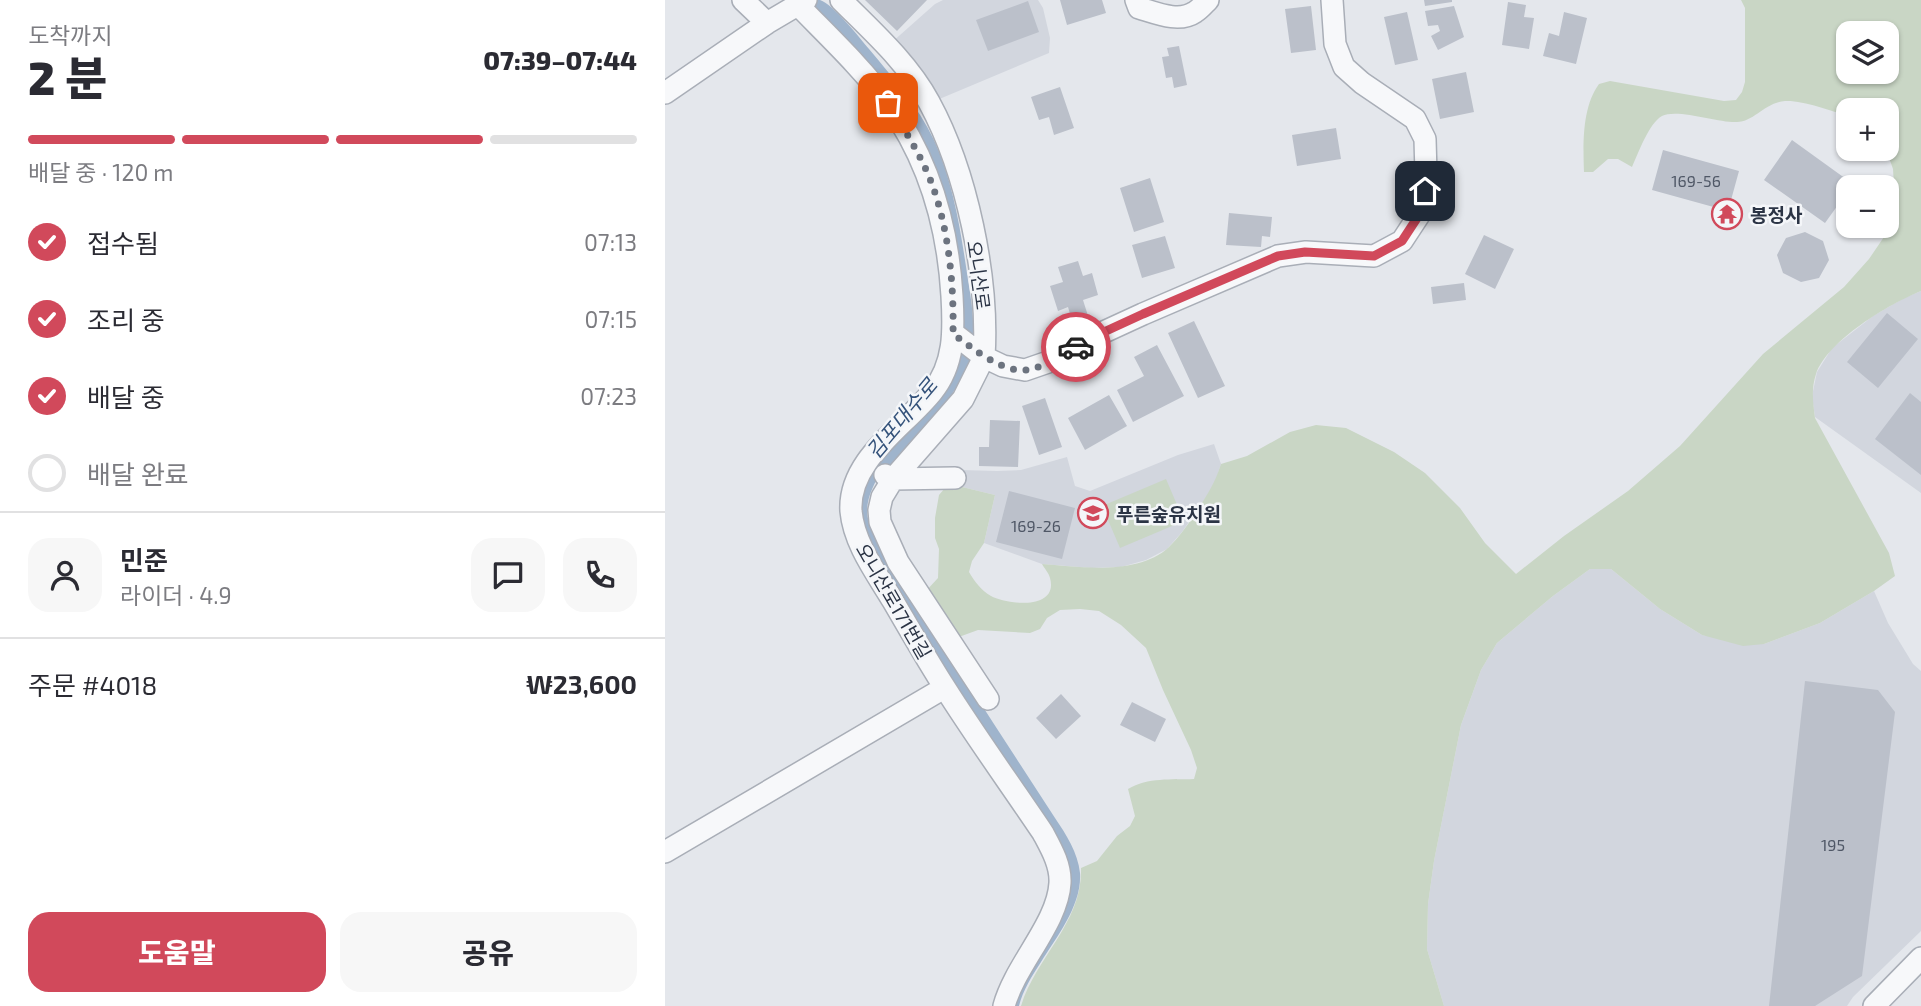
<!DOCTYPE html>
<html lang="ko">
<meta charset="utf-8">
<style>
:root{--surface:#fff;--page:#f7f7f7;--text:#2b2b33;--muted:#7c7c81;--line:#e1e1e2;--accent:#d1495b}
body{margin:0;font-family:"Exo 2","Noto Sans KR",sans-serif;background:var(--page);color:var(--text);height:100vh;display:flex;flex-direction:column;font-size:26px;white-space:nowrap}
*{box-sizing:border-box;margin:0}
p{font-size:23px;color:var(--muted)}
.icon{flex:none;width:38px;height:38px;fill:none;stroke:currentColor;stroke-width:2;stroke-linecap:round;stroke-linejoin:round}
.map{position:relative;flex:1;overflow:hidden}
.sheet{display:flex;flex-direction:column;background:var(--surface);width:665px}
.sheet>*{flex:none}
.controls{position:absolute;left:1171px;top:21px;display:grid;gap:14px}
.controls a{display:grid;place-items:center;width:63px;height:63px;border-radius:14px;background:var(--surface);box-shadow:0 2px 5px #0004;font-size:35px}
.pin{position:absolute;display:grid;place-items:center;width:60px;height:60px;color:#fff;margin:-30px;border-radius:14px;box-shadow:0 4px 10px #0006}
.courier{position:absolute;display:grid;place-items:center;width:70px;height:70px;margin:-35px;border:5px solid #d1495b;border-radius:50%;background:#fff;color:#222;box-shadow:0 2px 9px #0007}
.overview em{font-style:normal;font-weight:800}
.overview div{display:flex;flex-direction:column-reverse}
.overview{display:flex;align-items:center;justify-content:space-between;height:119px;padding:0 28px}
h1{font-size:46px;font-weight:800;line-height:52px}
.bar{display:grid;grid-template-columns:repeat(4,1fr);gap:10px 7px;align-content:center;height:84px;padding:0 28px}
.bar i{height:9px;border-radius:5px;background:var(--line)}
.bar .active{background:var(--accent)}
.bar p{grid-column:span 4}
.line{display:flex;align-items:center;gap:18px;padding:0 28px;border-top:2px solid var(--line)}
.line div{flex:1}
.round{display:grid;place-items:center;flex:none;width:74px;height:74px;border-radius:21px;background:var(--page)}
ol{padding:0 28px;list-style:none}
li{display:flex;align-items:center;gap:21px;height:77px}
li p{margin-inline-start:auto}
li .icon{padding:7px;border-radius:50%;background:var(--accent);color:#fff;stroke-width:4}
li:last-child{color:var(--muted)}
li i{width:38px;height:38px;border:4px solid var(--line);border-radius:50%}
.primary-button{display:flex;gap:14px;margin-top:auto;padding:14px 28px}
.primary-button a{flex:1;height:80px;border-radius:21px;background:var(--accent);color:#fff;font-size:28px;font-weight:800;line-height:80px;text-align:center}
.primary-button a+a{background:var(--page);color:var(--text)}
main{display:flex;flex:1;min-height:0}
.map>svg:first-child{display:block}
.built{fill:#d2d6de}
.green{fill:#c9d6c5;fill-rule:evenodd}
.water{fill:#9fb4cc}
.building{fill:#bbc0ca}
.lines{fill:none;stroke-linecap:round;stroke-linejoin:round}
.minor-casing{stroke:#a9aeb7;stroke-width:24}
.minor{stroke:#f7f8fa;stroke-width:21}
.done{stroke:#6c737f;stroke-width:7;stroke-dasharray:0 12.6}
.route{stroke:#d1495b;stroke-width:9}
.labels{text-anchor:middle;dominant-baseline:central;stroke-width:5;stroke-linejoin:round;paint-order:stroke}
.number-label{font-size:16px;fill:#4f5766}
.poi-label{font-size:19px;font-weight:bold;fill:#2b3445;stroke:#f4f6f9;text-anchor:start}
.street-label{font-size:19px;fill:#2b3445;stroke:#f4f6f9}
.water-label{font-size:21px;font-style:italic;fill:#34527a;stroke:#f4f6f9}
</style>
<main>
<section class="sheet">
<div class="overview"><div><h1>2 분</h1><p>도착까지</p></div><em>07:39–07:44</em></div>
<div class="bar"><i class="active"></i><i class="active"></i><i class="active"></i><i></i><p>배달 중 · 120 m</p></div>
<ol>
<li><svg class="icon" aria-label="check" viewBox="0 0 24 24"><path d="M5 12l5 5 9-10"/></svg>접수됨<p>07:13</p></li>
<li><svg class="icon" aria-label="check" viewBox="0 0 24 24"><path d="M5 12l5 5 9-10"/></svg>조리 중<p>07:15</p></li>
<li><svg class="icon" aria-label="check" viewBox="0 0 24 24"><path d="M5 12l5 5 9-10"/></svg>배달 중<p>07:23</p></li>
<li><i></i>배달 완료</li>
</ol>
<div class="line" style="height:126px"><a class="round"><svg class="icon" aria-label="person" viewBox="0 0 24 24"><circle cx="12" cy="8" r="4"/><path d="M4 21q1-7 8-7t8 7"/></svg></a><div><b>민준</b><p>라이더 · 4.9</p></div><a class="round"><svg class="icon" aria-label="chat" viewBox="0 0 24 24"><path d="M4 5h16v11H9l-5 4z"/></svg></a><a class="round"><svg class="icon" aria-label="phone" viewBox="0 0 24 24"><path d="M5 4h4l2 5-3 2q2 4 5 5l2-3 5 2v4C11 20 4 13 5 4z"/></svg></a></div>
<div class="line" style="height:91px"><div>주문 #4018</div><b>₩23,600</b></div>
<div class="primary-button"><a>도움말</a><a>공유</a></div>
</section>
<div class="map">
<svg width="1256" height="1006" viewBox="0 0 1256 1006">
<rect width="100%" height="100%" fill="#e4e7ec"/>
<!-- built -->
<path class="built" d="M278,0H373L378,8L385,38L384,53L272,100L226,43L270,4Z
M1256,291V493L1150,417L1147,396L1152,372L1167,348L1208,316L1239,298Z
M549,444L556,464L549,486L517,532L502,549L481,560L456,567L427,568L377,564L319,543L330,495L293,486L295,470L332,471L356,470L402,457L410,486L425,491L513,455Z
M925,569H946L995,609L1037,635L1099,644L1155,623L1209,591L1223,623L1248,664L1256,671V931L1188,997L1182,1006H779L762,949L763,904L769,861L796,725L816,670L832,643L888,596Z"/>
<!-- green -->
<path class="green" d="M1076,0H1256V291C1224,304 1163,340 1151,374C1146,389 1148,402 1150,418L1224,553L1230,576L1209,591L1155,623L1099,644L1078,646L1037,635L995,609L946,569H925L888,596L832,643L816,670L796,725L769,861L763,904L762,949L779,1006H356C371,957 418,922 416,868L432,861L452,836L465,826L470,816L463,789C483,777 506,780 529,779L532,768L526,750L498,690L481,648L456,625L434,611L415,609L395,610L382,618L375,629L365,633L313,630L291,638L260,592L273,578L274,549L270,538V518L274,495L280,488L293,486L330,495L319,543L307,561L304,572C310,582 316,590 326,596C342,605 394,610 385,578C384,573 379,568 377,564C415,567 473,576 504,547C513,538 521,527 528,517C540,498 549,486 556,464L582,456L625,432L651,425L681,428L729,452L760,473L795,508L820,543L851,574L899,536L963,491L1015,446L1098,354L1179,287L1204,259L1221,234L1230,202L1228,169L1221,149L1222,110H1183V116C1167,111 1137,100 1120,101C1099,103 1089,122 1072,122C1054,123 1012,108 997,116C984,123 973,154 967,167L953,159H943L928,172H919C918,144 917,107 934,84L945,81L1059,101L1071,100L1077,92L1080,82V8ZM1183,33H1222V72H1183Z
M501,479L519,521L455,548L437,506Z"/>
<!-- water -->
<path class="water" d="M134,0C140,0 149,0 155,0C169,5 194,37 204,49C228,78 253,106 269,140C289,184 296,233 303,280C307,304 311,330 306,354C303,370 294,384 285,397L211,481C205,492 199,508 204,522C212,548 238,581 253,605C298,677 344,747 390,818C401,834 413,853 415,873C417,905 392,936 376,962C367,976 358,990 354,1006H345L404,873L402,860L390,836L288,682L196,531L195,488L237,432L296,321L228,95L177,34L164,22Z"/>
<!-- building -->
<path class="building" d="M200,0H262L232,31Z
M395,0H437L441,13L402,25Z
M759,0H787V2L760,6Z
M363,1L374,32L323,51L311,20Z
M843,2L861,5L859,17L869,18L864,49L837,45Z
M646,6L651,50L626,53L620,9Z
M789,6L799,37L773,50L766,36L775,31L773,25L763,26L760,11Z
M742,12L753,60L730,65L719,17Z
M899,12L922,18L911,64L878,56L884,33L894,36Z
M514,46L522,85L509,88L507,77L501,78L497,57L504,56L502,48Z
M801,72L809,112L775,119L767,79Z
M395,87L409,128L389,135L384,117L374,120L366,97Z
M671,128L676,159L632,166L627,135Z
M1127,140L1188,184L1186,187H1183V191L1160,223L1099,180Z
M998,150L1074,171L1063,211L987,190Z
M485,178L499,222L469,232L455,188Z
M564,213L607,217L605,237L597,236L596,247L561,245Z
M1140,232L1158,241L1164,260L1154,278L1136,282L1118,273L1112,255L1121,238Z
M819,235L849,249L830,289L800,274Z
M500,236L510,268L477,278L467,245Z
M413,261L418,276L427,273L433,295L418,300L424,319L408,324L403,307L393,311L385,286L398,282L393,267Z
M799,283L801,300L768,304L766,287Z
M1222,313L1253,339L1213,388L1182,362Z
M529,321L560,386L533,398L503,333Z
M492,345L519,396L468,422L452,390L479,376L469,357Z
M1245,393L1256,402V475L1210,439Z
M444,395L462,426L420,450L403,418Z
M380,398L397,447L374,455L357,406Z
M325,420L355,421L353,467L314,466V447H324Z
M344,491L410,508L397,559L331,542Z
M1140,681L1213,690L1230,712L1197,976L1150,1006H1104Z
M396,694L416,716L391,739L371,718Z
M467,702L501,719L490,742L455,725Z"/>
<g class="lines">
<!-- minor casing -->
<g class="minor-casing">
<path id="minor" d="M78,0L102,23
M176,0C207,31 243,63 264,102C302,172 324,278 319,357L338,366L360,370L389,360L428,337L478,314L613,256L641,252L709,256L737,241L758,209L761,174L760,139L750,119L697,83L679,67L670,44L667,0
M471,0L474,8C491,13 514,23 530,12C535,9 539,4 543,0
M133,5C164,37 197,68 223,103C264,160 283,227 287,296C289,330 290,364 267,392C239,427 183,460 186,511C189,544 212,574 228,601C245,630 262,660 280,688C311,737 345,784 378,833C386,848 396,865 395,883C393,923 350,965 339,1006
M0,93L102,23L141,0
M288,333L319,357L298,399L228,479L217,497L214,510L215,522L233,562L323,699
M220,475L228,479L290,478
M0,852L279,688
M1209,1006L1256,958"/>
</g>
<!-- minor -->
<use href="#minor" class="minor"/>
</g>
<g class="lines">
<!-- done -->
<path class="done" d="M223,103C239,129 256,155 267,184C284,231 289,284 288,334C306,347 337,373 361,370C375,369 398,354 411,347"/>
<!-- route -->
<path class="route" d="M411,347L428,337L478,314L613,256L640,252L709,256L737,241L758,209L760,191"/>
</g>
<!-- icons -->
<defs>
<g id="temple-ring" transform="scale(1.575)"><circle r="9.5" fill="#f4f6f9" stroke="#d1495b" stroke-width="1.5"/><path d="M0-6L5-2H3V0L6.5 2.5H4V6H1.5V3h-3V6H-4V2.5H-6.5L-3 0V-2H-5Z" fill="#d1495b"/></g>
<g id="school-ring" transform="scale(1.575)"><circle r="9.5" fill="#f4f6f9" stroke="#d1495b" stroke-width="1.5"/><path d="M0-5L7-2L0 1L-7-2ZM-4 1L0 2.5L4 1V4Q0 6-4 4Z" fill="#d1495b"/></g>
</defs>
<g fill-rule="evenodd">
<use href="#temple-ring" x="1062" y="214"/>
<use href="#school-ring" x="428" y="513"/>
</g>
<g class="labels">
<!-- number labels -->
<g class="number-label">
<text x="1031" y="180">169-56</text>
<text x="371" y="525">169-26</text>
<text x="1168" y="844">195</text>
</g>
<!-- poi labels -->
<g class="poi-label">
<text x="1085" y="214">봉정사</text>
<text x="451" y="513">푸른숲유치원</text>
</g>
<!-- street labels -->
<g class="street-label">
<text transform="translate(314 275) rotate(82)">오니산로</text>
<text transform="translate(229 601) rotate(60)">오니산로171번길</text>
</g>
<!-- water labels -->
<g class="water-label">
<text transform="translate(236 418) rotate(-50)">김포대수로</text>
</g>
</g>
</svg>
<div class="controls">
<a><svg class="icon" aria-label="layers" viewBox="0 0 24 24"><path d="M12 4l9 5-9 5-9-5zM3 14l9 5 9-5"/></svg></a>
<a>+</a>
<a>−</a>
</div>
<div class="pin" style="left:223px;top:103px;background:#ea580c"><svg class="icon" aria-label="bag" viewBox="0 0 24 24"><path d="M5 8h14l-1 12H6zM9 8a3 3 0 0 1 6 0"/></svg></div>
<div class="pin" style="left:760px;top:191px;background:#1f2937"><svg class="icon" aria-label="home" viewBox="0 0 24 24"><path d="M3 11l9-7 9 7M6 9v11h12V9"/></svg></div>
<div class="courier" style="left:411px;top:347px"><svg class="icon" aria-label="car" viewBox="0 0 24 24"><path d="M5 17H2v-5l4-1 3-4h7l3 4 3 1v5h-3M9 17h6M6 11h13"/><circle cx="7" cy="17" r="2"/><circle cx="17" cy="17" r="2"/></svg></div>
</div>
</main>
